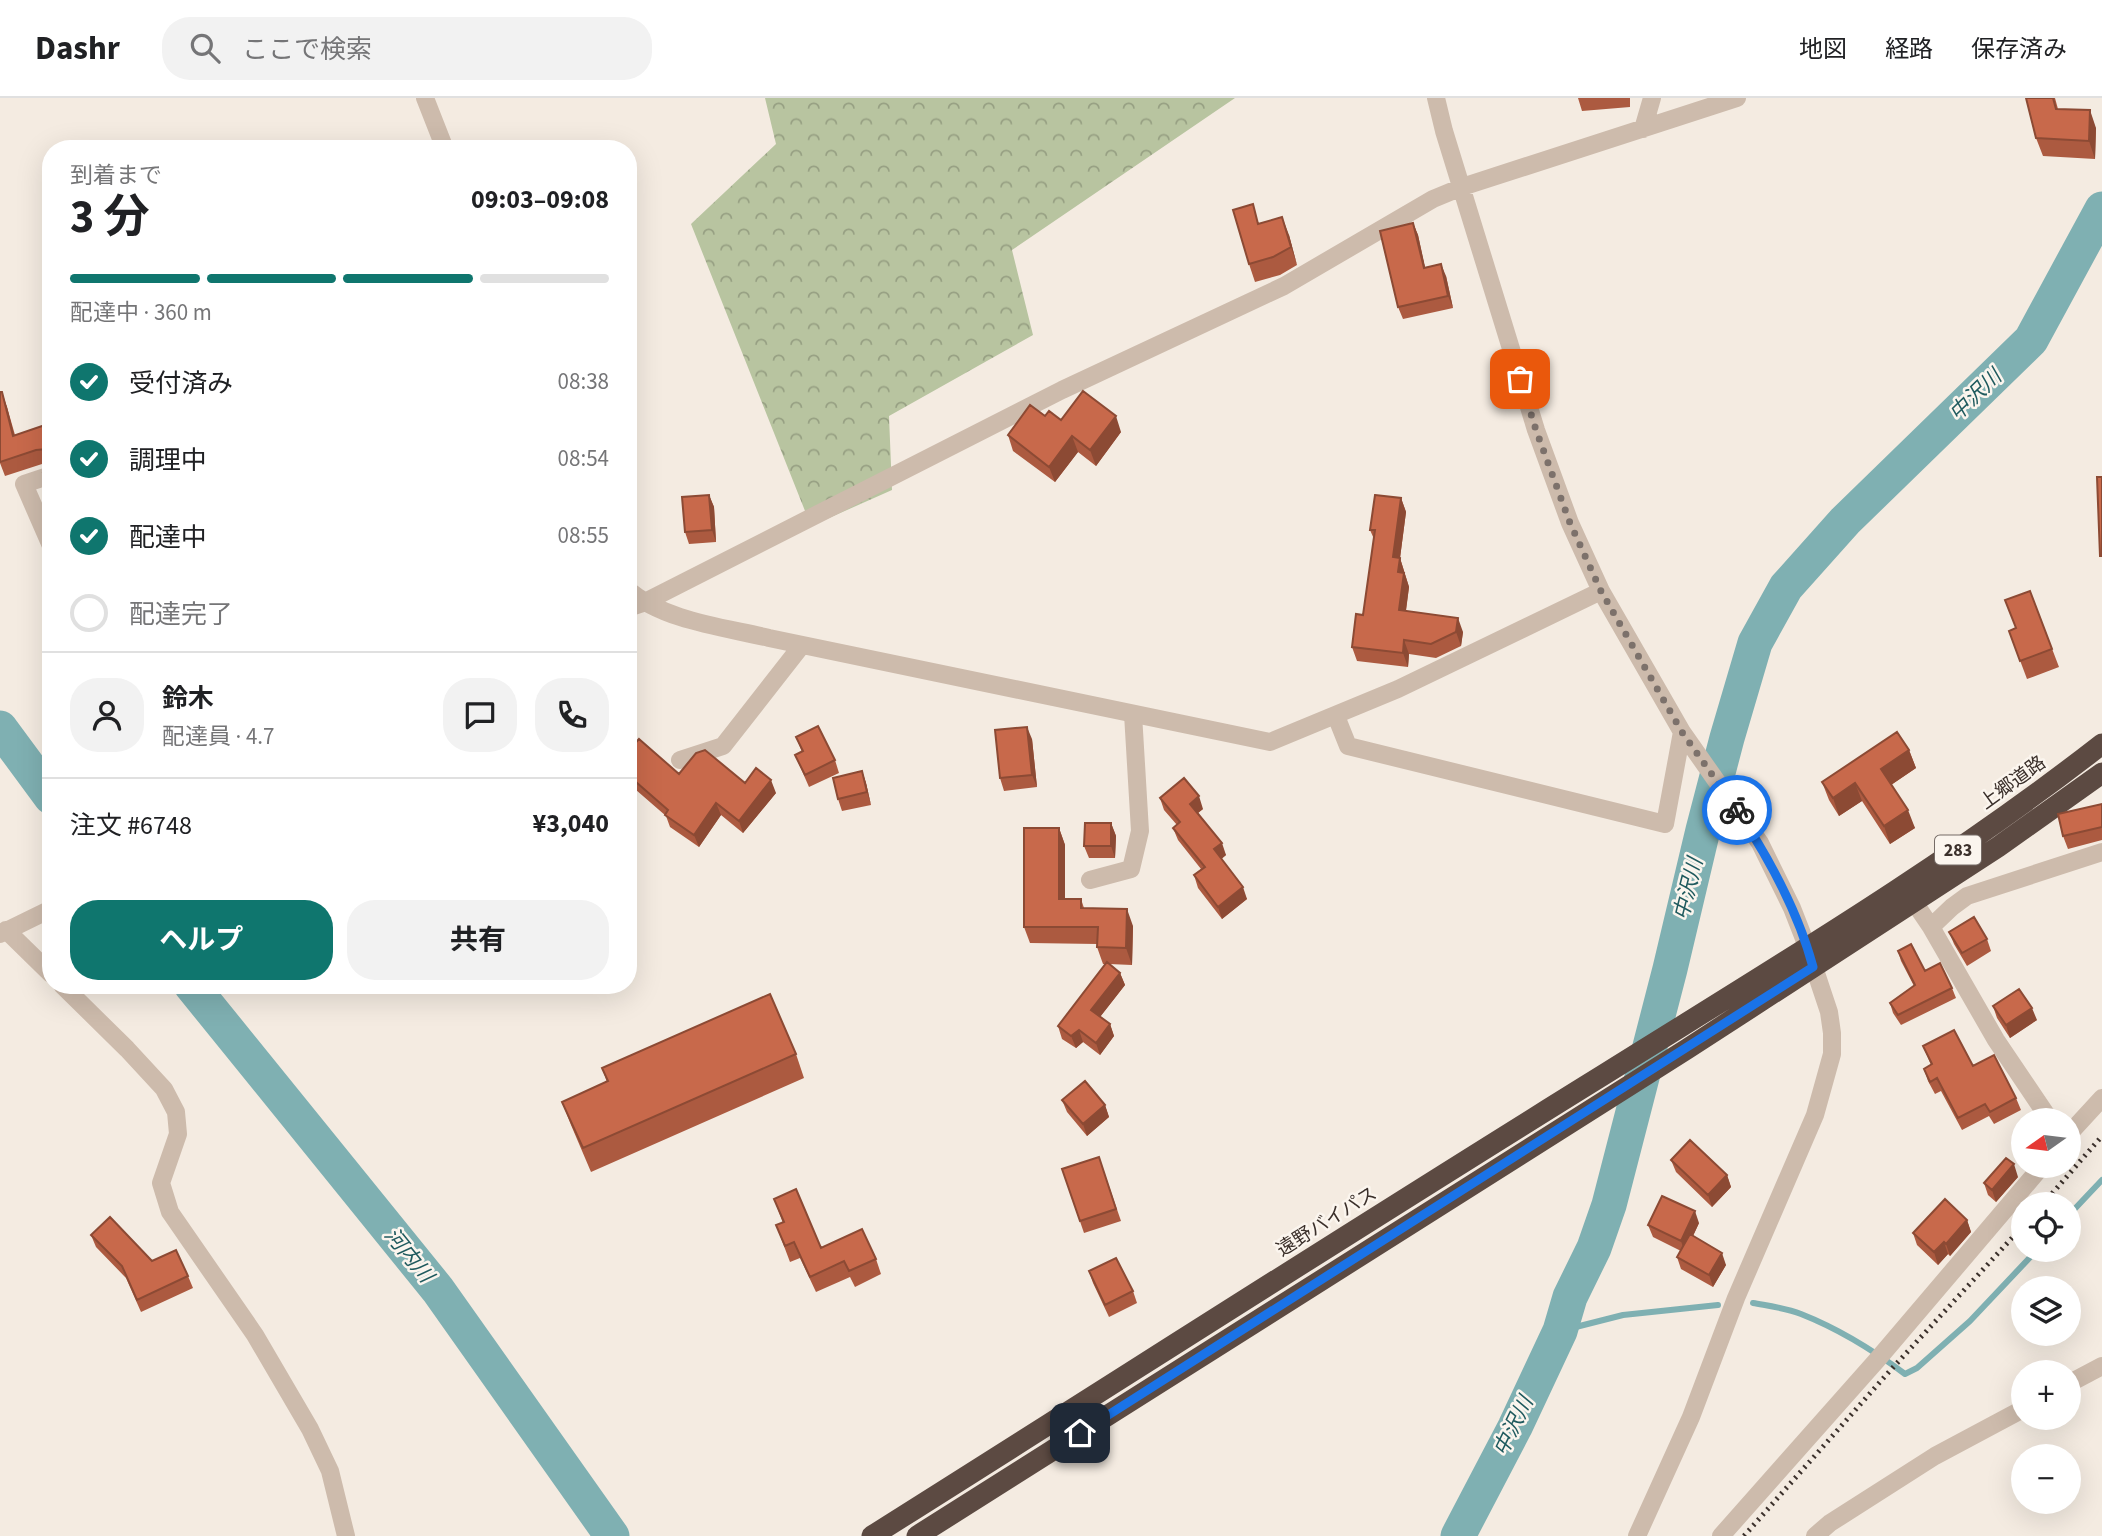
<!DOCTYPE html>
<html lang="ja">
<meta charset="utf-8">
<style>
:root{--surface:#fff;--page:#f2f2f2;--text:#202124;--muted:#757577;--line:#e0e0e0;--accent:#0f766e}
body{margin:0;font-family:"Source Sans 3","Noto Sans JP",sans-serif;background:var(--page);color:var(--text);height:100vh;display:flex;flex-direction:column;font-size:26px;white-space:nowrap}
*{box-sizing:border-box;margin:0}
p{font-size:23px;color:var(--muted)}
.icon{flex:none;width:38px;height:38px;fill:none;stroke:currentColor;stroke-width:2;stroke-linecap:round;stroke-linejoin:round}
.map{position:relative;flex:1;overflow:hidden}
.details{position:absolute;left:42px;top:42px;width:595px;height:854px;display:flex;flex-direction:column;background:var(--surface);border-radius:28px;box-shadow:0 7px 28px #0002}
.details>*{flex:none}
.needle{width:46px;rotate:256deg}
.fabs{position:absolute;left:2011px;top:1010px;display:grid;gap:14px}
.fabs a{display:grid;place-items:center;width:70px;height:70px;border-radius:50%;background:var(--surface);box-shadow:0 7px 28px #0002;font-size:35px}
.pin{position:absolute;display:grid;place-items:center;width:60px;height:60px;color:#fff;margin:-30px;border-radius:14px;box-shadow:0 4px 10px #0006}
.courier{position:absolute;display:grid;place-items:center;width:70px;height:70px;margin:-35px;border:5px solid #1a73e8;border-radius:50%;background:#fff;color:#222;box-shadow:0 2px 9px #0007}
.head em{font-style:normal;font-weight:700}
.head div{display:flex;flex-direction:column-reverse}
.head{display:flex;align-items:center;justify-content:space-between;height:119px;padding:0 28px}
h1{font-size:46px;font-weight:700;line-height:52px}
.bar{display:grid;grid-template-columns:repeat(4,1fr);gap:10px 7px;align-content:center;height:84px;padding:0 28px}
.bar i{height:9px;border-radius:5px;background:var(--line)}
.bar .on{background:var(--accent)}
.bar p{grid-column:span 4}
.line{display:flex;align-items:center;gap:18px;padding:0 28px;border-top:2px solid var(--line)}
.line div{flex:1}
.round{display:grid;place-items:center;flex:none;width:74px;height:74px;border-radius:28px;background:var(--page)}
ol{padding:0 28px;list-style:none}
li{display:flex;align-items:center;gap:21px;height:77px}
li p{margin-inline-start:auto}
li .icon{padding:7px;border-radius:50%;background:var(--accent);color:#fff;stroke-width:4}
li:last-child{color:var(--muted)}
li i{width:38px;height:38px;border:4px solid var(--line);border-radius:50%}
.button{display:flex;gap:14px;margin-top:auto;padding:14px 28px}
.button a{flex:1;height:80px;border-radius:28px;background:var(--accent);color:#fff;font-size:28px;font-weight:700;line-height:80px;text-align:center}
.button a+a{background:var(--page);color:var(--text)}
header{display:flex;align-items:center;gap:42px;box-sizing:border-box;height:98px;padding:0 35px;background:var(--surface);border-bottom:2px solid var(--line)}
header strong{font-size:33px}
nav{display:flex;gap:38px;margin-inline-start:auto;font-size:24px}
.search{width:490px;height:63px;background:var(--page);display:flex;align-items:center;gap:18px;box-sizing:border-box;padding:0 24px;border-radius:28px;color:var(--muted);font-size:26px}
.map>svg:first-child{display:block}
.forest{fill:url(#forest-crowns)}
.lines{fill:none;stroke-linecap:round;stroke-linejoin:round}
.stream{stroke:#7fb0b2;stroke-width:6}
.river{stroke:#7fb0b2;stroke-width:35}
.minor{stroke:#cdbbac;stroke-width:18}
.highway{stroke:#5c4a42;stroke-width:21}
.rail{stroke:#3b302b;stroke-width:5;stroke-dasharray:2 5;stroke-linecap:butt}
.wall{fill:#ac5a40}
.shaded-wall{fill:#8c4a34}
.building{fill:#c8694b;stroke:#8c4a34;stroke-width:2}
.done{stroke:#7c716b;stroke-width:7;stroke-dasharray:0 12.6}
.route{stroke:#1a73e8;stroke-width:9}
.labels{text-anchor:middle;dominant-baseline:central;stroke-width:5;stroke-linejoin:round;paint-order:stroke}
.shield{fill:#fbf5ee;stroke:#756b66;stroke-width:2}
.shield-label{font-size:18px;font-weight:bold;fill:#3b302b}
.street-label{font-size:19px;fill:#3b302b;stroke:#fbf5ee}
.water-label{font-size:21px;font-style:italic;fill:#1f5a5e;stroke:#fbf5ee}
</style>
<header>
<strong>Dashr</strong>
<div class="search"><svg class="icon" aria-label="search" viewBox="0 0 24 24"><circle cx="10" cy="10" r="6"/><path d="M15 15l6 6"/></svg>ここで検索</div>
<nav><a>地図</a><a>経路</a><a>保存済み</a></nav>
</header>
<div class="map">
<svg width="2102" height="1438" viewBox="0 0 2102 1438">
<defs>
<pattern id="forest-crowns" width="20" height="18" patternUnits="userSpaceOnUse" patternTransform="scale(1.75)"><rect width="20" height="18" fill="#b8c4a0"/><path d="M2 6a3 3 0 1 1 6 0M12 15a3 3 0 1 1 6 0" fill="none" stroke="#97a083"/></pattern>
</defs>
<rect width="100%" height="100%" fill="#f4ebe1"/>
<!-- forest -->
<path class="forest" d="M765,0H1235L1012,152L1033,237L889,318L892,392L811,428L691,126L776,46Z"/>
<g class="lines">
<!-- stream -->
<path class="stream" d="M2068,1118L2102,1082
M1753,1205C1769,1208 1786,1210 1801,1216C1839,1231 1873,1252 1905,1276L1917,1270L1970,1223L2037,1152
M1560,1233L1623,1217L1718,1207"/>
<!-- river -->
<path class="river" d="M0,630L51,699
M191,887L438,1192L612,1438
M1458,1438L1515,1329L1560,1233L1570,1199L1594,1150L1609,1107L1670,871L1703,732L1727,640L1755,545L1786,489L1845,423L2031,242L2102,111"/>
<!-- minor -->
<path class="minor" d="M425,0L445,51
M1436,0L1444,33L1536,332L1570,425L1601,493L1682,634L1760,745L1792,810L1808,851L1829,914L1832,935V956L1815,1017L1736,1200L1691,1319L1637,1438
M1643,31L1652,0
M51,377L24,386L51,448
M628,492C665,523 723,529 769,540L1270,644L1398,591L1601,493
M628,510L643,505L1062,292L1284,188L1433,101L1462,89L1737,0
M1336,618L1348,648L1665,726L1682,634
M680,662L723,648L802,547
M1090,782L1131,771L1140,733L1133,616
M1914,804L1931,829L1996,942L2050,1022
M1931,829L1952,809L1967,798L2102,754
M6,832L51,876
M0,836L51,811
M62,887L127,951L164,991L176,1014L178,1036L161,1085L170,1114L255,1237L310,1331L330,1373L346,1438
M2068,1037L2102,1000
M2068,1286L2102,1268
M1721,1438L1877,1262L2042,1068
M1815,1438L1830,1425L1935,1358L2023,1311"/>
<!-- highway -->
<path class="highway" d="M872,1438C1115,1285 1356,1130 1600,979C1771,872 1943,770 2102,646
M917,1438L1687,951L1998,749L2102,675"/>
<!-- rail -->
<path class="rail" d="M2043,1106L2102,1038
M1744,1438L1887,1276L2023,1128"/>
</g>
<!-- wall -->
<path class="wall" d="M1578,0H1630V9L1582,13Z
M2026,0H2055L2058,11L2096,30L2095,61L2043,58L2036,40Z
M1260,125L1289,137L1297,167L1280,177L1255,184L1249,166Z
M1413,125L1418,137L1425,170L1446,178L1453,210L1403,221L1398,209Z
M0,294L7,309L15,337L51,325V366H42L5,378L0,365Z
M1045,318L1061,322L1121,334L1096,368L1078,354L1055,384L1013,353L1008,337Z
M709,397L714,409L716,444L689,446L685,434Z
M1401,400L1406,414L1400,460L1409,489L1406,513L1463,534L1461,548L1436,560L1409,556L1408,569L1357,563L1352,549L1363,517L1374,441L1370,432Z
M2030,493L2059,569L2027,581L2009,533L2016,530Z
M796,639L835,662L839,675L809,689L795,657L802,654Z
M1032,641L1037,689L1004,693L1000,680Z
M1909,652L1916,670L1891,687L1915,730L1890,746L1862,703L1839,718L1829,702L1822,684Z
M628,653L679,676L745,685L776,695L743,735L721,717L699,749L670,729L666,718L628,685Z
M862,673L866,685L871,707L842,713L838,701Z
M1160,700L1203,711L1198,715L1226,757L1221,761L1247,801L1222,821L1198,790L1194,777L1201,771L1178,742L1173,730L1177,727L1164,712Z
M2102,706V742L2068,751L2063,738Z
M1111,725L1116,738L1115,760H1089L1084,748Z
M1059,730L1065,747V801H1081L1084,810L1133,828L1132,867L1109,866L1120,875L1125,887L1100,919L1110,926L1114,938L1100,957L1083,944L1076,950L1062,941L1058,928L1106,866H1103L1097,849V846L1030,845L1024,829Z
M1949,834L1987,841L1991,853L1967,868L1954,846Z
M1898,853L1925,873L1952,890L1956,900L1901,927L1893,915L1890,905L1914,888L1901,863Z
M1993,908L2037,922L2010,940L1997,920Z
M1923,948L1973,968L2016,1000L2021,1012L1994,1026L1989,1018L1962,1032L1941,993L1935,996L1928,983L1924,971L1931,967Z
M796,956L804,980L591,1074L571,1027L562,1004L607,984L602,970Z
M1062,1002L1105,1007L1109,1019L1087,1038L1067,1014Z
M1099,1059L1121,1123L1084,1135L1062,1071Z
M1671,1062L1727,1077L1731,1089L1712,1109L1676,1074Z
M2018,1079L1996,1104L1988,1097L1984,1085Z
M774,1101L821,1150L876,1161L881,1176L855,1189L850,1179L816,1194L800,1160L790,1164L776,1127L783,1125Z
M1967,1122L1971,1134L1950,1158L1948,1156L1938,1167L1917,1147L1913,1135Z
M1699,1125L1693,1138L1726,1167L1713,1189L1681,1171L1677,1159L1681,1153L1653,1139L1648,1127Z
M91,1137L188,1178L193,1190L141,1214L126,1180L96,1149Z
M1089,1173L1133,1193L1137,1205L1109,1219L1093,1185Z"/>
<!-- shaded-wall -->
<path class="shaded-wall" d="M2090,12L2096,30L2095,61L2089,43Z
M1282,119L1289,137L1297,167L1291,149Z
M1413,125L1418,137L1428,182L1424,170Z
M1441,166L1446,178L1453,210L1448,198Z
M2,294L7,309L18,352L13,338Z
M1116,318L1121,334L1096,368L1090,352Z
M1072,338L1078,354L1055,384L1049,369Z
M709,397L714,409L716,444L712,432Z
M1401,400L1406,414L1400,460L1409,489L1404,526L1399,512L1393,459Z
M1458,520L1463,534L1461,548L1456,534Z
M1404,542L1409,556L1408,569L1403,555Z
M1027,629L1032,641L1037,689L1032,677Z
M1909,652L1916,670L1888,689L1881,671Z
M862,673L866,685L871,707L867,694Z
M771,682L776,695L743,735L739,723Z
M1855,685L1862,703L1839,718L1833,700Z
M1199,698L1203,711L1194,718L1190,706Z
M716,705L721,717L699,749L694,737Z
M1908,712L1915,730L1890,746L1884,728Z
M1111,725L1116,738L1115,760L1111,748Z
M1059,730L1065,747V818L1059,801Z
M1222,745L1226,757L1218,764L1214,751Z
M1243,789L1247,801L1222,821L1218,809Z
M1127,811L1133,828L1132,867L1126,850Z
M1120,875L1125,887L1096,924L1091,912Z
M2032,910L2037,922L2010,940L2006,927Z
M1110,926L1114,938L1100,957L1096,945Z
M1079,932L1083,944L1076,950L1071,938Z
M1105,1007L1109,1019L1087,1038L1083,1026Z
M2014,1066L2018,1079L1996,1104L1992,1092Z
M1727,1077L1731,1089L1712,1109L1708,1097Z
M1695,1113L1699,1125L1685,1155L1681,1143Z
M1967,1122L1971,1134L1950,1158L1946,1146Z
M1944,1144L1948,1156L1938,1167L1934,1154Z
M1722,1155L1726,1167L1713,1189L1709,1177Z"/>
<!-- building -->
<path class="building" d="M2026,0H2053L2056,11L2090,12L2089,43L2036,40Z
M1253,106L1258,126L1282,119L1291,149L1273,159L1249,166L1233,112Z
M1413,125L1424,170L1441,166L1448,198L1398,209L1380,133Z
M1083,293L1116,318L1090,352L1072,338L1049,369L1008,337L1030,307L1045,318L1049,313L1061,322Z
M0,294H2L13,338L51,325V353L47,351L36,352L0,364Z
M51,372V398L49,399L43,375Z
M2097,379H2102V458H2100Z
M709,397L712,432L685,434L682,399Z
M1375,397L1401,400L1393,459L1400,460L1398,474L1404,475L1399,512L1458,520L1456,534L1431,546L1404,542L1403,555L1352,549L1356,516L1363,517L1375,432H1370Z
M2030,493L2052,551L2020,563L2009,533L2016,530L2005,502Z
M818,628L835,662L805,677L795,657L803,653L796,639Z
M1027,629L1032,677L1000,680L995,632Z
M1897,634L1909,652L1881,671L1908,712L1884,728L1855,685L1833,700L1822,684Z
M639,641L679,676L696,655L705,652L745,685L756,670L771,682L739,723L716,705L694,737L665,717L668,712L628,677V653Z
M862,673L867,694L838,701L833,680Z
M1184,680L1199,698L1190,706L1222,745L1214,751L1243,789L1218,809L1194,777L1205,769L1173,730L1180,724L1160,700Z
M2102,706V729L2063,738L2058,716Z
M1085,725H1111V748H1084Z
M1024,730H1059V801H1081V810L1127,811L1126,850L1097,849L1098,829H1024Z
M1974,819L1987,841L1962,855L1949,834Z
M1911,846L1925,873L1940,865L1952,890L1898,917L1890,905L1915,887L1898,853Z
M1107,864L1120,875L1091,912L1110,926L1096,945L1079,932L1071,938L1058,928Z
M2019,891L2032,910L2006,927L1993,908Z
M770,896L796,956L583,1050L562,1004L608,983L602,970Z
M1954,932L1973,968L1994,957L2016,1000L1990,1014L1985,1006L1958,1020L1937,980L1930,984L1924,971L1932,966L1923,948Z
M1085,983L1105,1007L1083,1026L1062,1002Z
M1690,1042L1727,1077L1708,1097L1671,1062Z
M1099,1059L1116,1111L1080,1123L1062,1071Z
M2006,1060L2014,1066L1992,1092L1984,1085Z
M796,1091L821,1150L862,1131L876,1161L849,1173L844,1163L810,1179L794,1144L785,1148L776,1127L784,1124L774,1101Z
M1662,1098L1695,1113L1681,1143L1648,1127Z
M1945,1101L1967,1122L1946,1146L1944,1144L1934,1154L1913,1135Z
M110,1119L152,1163L176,1152L188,1178L137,1202L122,1168L91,1137Z
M1690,1136L1722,1155L1709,1177L1677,1159Z
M1116,1160L1133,1193L1105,1207L1089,1173Z"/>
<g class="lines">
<!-- done -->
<path class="done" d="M1520,281L1536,332L1570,425L1601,493L1682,634L1737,712"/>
<!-- route -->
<path class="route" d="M1080,1335L1813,869C1798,813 1769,760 1737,712"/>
</g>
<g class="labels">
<!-- shield labels -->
<rect class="shield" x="1935" y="737.5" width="46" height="29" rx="5"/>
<g class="shield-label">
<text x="1958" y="752">283</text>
</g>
<!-- street labels -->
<g class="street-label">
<text transform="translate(2013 685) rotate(-36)">上郷道路</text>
<text transform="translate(1327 1124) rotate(-32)">遠野バイパス</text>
</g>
<!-- water labels -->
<g class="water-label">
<text transform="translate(1975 297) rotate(-44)">中沢川</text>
<text transform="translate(1688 791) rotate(-76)">中沢川</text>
<text transform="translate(409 1157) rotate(51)">河内川</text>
<text transform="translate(1513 1328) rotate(-64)">中沢川</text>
</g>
</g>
</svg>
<div class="fabs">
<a><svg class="needle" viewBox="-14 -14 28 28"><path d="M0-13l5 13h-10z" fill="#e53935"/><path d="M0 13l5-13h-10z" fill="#757577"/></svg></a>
<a><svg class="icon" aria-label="locate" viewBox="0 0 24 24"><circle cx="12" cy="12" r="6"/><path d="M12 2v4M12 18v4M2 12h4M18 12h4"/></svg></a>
<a><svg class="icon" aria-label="layers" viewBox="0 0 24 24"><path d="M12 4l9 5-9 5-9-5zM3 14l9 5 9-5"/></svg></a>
<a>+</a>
<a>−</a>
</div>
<div class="pin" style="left:1520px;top:281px;background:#ea580c"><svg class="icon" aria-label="bag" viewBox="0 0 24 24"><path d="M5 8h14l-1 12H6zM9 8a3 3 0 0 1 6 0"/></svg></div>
<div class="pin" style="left:1080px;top:1335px;background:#1f2937"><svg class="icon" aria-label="home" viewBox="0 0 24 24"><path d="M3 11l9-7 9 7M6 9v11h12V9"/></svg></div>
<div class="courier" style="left:1737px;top:712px"><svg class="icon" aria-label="bike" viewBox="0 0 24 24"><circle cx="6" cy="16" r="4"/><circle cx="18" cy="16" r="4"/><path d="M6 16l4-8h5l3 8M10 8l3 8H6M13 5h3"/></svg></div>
<section class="details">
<div class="head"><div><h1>3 分</h1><p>到着まで</p></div><em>09:03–09:08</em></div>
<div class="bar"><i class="on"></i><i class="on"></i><i class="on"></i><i></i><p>配達中 · 360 m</p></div>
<ol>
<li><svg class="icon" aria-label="check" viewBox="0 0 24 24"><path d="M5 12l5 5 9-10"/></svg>受付済み<p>08:38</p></li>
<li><svg class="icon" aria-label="check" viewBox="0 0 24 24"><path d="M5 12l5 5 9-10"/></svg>調理中<p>08:54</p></li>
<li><svg class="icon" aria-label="check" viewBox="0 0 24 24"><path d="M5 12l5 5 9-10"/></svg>配達中<p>08:55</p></li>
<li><i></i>配達完了</li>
</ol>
<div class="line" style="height:126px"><a class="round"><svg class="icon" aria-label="person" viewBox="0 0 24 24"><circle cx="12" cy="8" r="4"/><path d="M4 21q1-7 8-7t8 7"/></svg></a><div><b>鈴木</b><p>配達員 · 4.7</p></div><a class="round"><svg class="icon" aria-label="chat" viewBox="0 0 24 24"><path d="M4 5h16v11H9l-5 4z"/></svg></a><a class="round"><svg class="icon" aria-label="phone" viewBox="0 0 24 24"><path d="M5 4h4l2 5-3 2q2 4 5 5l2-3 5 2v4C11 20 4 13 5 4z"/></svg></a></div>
<div class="line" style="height:91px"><div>注文 #6748</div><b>¥3,040</b></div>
<div class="button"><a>ヘルプ</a><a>共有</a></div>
</section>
</div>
